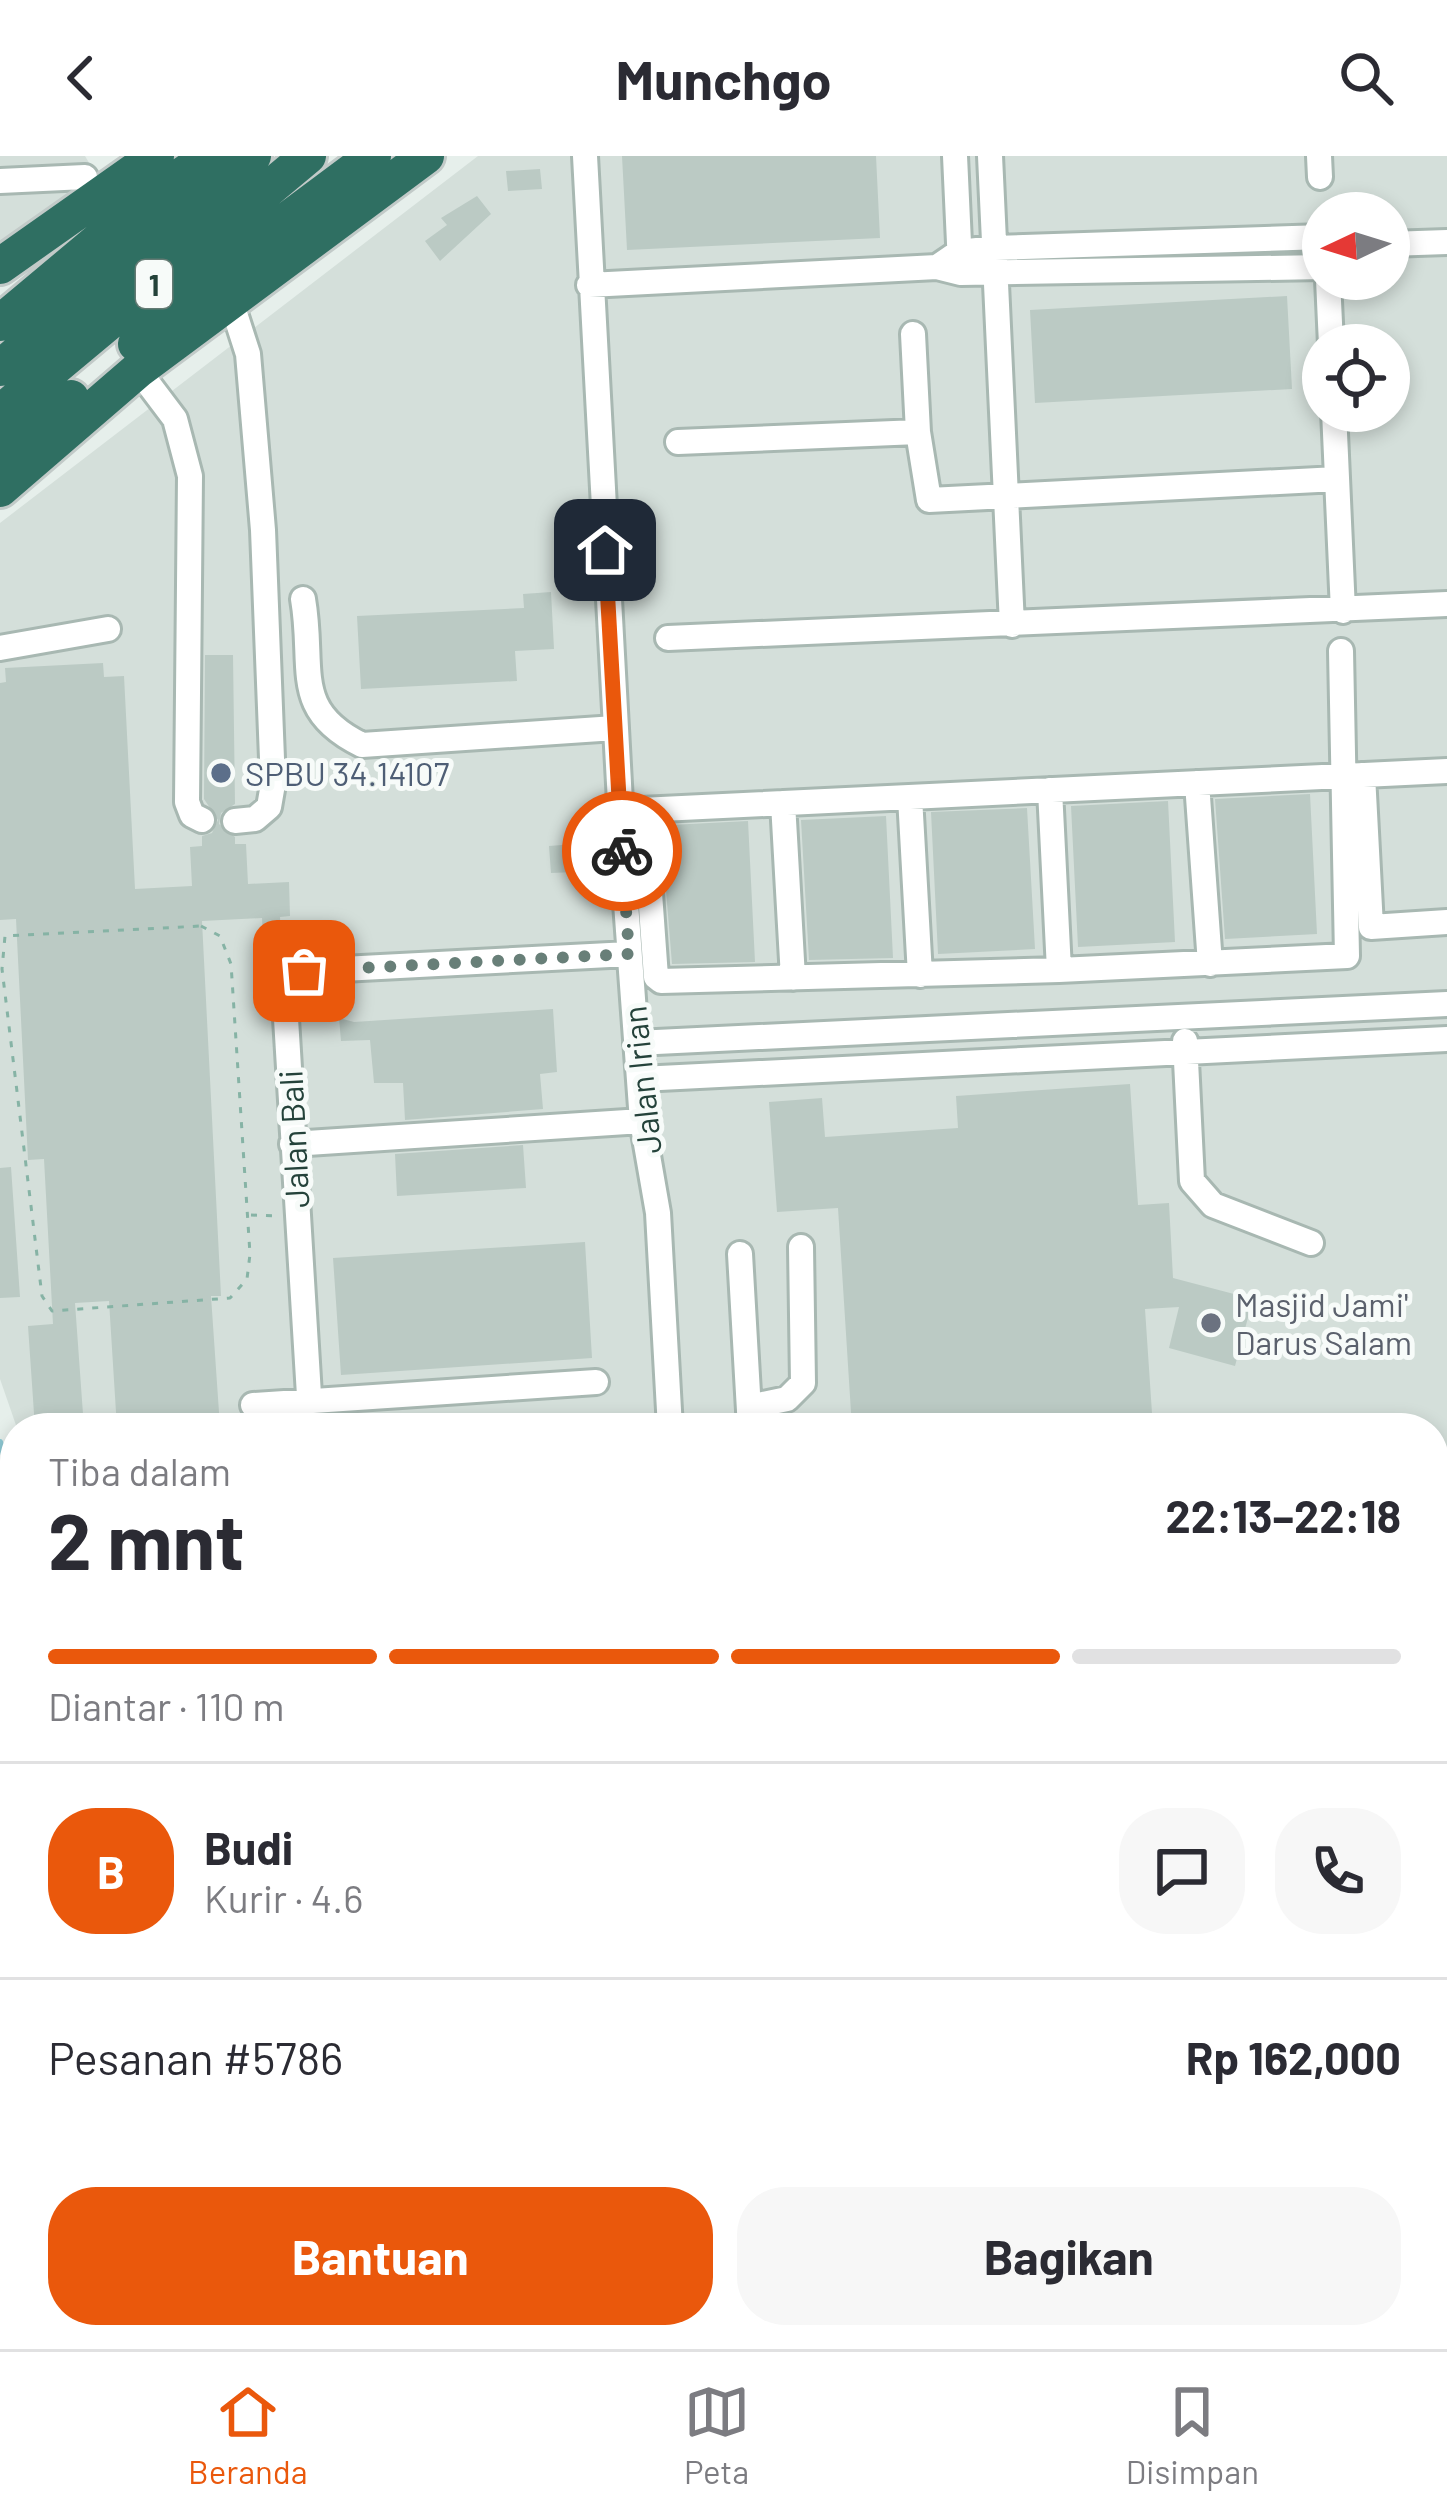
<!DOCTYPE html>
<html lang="id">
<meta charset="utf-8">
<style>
:root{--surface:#fff;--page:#f7f7f7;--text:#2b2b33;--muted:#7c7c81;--line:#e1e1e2;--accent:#ea580c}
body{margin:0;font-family:Barlow,sans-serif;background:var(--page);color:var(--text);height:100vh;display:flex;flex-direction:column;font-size:45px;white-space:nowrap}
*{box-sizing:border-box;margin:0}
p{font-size:39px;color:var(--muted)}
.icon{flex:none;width:66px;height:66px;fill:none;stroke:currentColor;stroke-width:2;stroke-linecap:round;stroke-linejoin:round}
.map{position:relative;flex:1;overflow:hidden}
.drawer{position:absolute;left:0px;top:1257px;width:1449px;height:936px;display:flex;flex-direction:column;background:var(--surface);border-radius:48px 48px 0 0;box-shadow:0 6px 18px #0003}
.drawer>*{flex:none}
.needle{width:78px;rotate:266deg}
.controls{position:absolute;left:1302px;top:36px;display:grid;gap:24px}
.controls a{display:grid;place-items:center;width:108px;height:108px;border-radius:50%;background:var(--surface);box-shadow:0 6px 18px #0003;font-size:60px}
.pin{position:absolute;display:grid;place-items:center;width:102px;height:102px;color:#fff;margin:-51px;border-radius:24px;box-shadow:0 6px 18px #0006}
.courier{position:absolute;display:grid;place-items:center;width:120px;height:120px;margin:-60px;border:9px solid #ea580c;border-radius:50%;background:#fff;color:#222;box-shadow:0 3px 15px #0007}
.head em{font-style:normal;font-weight:700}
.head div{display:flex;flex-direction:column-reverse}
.head{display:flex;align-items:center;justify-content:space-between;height:204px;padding:0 48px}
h1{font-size:78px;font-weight:700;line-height:90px}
.bar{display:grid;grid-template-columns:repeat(4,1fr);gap:18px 12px;align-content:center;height:144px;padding:0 48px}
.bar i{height:15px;border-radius:9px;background:var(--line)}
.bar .selected{background:var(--accent)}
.bar p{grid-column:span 4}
.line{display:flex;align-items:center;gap:30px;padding:0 48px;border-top:3px solid var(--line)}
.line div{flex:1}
.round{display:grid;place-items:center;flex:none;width:126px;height:126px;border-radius:48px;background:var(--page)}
.button{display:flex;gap:24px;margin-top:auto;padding:24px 48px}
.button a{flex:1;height:138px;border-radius:48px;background:var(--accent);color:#fff;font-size:48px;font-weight:700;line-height:138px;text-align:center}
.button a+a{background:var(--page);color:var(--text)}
header{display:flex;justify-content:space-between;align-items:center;height:156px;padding:0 48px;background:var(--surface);font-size:54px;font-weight:700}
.tabs{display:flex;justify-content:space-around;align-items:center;height:168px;border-top:3px solid var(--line);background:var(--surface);font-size:33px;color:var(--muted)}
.tabs a{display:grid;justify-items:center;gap:6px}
.tabs .selected{color:var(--accent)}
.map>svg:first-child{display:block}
.built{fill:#d4dfda;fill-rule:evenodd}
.water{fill:#8ec9d4}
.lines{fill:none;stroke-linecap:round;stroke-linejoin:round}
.stream{stroke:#8ec9d4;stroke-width:6}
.river{stroke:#8ec9d4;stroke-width:33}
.building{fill:#bbcac4}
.minor-casing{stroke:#a8b8b2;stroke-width:30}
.highway-casing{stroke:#c2cac8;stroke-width:42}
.path{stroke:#86b3a5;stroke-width:3;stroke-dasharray:6 9;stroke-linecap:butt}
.minor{stroke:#fff;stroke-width:24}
.highway{stroke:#2f6f62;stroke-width:36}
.done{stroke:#687f78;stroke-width:12;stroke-dasharray:0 21.6}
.route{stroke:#ea580c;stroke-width:15}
.service-dot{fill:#5c6f8a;stroke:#f7fbf9;stroke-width:4.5}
.worship-dot{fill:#6b7280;stroke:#f7fbf9;stroke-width:4.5}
.labels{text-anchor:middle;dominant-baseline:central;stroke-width:10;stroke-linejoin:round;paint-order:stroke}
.shield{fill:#f7fbf9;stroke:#637a73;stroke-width:3}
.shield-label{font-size:30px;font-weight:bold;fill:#24423a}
.service-label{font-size:33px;fill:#4e5e75;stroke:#f7fbf9;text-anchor:start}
.street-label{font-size:33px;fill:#24423a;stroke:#f7fbf9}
.worship-label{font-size:33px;fill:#5b616d;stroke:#f7fbf9;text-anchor:start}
</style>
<header><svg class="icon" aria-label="back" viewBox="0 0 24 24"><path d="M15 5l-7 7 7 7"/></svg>Munchgo<svg class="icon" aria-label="search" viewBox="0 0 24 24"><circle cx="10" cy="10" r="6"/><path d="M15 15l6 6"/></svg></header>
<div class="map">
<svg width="1447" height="2193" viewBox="0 0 1447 2193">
<rect width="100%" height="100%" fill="#e6efeb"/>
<!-- built -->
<path class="built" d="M0,0H85L113,47L0,126Z
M478,0H1447V2193H193L192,2178H1434V1272H17L0,1223V367ZM1323,57H1389V123H1323ZM1323,189H1389V255H1323Z
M0,1440L15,1491V2094L0,2096Z"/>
<!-- water -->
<path class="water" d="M15,2132V2178H106V2193H0V2134Z"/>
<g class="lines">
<!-- stream -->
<path class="stream" d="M0,1286L15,1335
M0,1399L15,1450
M169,2178L170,2193
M140,2193V2178"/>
<!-- river -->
<path class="river" d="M0,2106L15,2104"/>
</g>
<!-- building -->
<path class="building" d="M622,0H876L880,82L627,94Z
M540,13L542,33L508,35L506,15Z
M477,40L491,58L440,105L425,85L447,69L441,62Z
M1287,140L1292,233L1035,247L1030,154Z
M551,436L554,493L515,495L517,525L361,533L357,460L524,452L523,438Z
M205,499H233L235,648L221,657L219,668L235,681V688H246L248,728L289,726L290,760L280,761L281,781L263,782L262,762L202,765L221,1140H211L220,1271L117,1272L109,1145L75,1147L84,1272H35L28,1170L53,1168L44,1003L28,1004L16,763L0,764V527L6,526L5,512L103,507L104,521L124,520L135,733L192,730L190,691L202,690V680L212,677L218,664L204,643Z
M1310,638L1317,778L1225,783L1215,643Z
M1168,645L1175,786L1078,791L1071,650Z
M1027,652L1035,793L938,798L931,656Z
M886,660L893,802L809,804L801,664Z
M748,665L755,806L672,808L665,722L653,707L651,670Z
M575,688L576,716L551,717L549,690Z
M553,853L557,916L540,918L543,953L405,964L403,927H374L370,884L341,885L339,862L354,866Z
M1130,928L1138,1049L1169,1047L1173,1122L1253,1143L1235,1210L1169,1192L1179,1151L1145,1153L1153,1272H852L838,1052L777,1056L769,946L822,942L825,981L958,972L956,940Z
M523,989L526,1032L397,1040L395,998Z
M11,1011L20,1141L0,1142V1012Z
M585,1086L592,1202L341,1219L333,1102Z
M206,2178H325L326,2193H207Z
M382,2178H669L670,2193H383Z
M871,2178H1419V2193H871Z"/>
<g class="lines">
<!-- minor casing -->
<g class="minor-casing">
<path id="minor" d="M585,0L624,720L642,965L658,1057L670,1272
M955,0L960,109
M990,0L1012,469
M1319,0L1320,21
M0,25L85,21
M1389,88L1447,86
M937,111L959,96L995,92L1323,81
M1328,123L1331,189
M589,129L937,111L961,117L1323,111
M231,145L248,198L263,374L273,628L269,651L255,663L235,665
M913,178L918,276L929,344L1337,323
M138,214L175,263L190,320L187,646L192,659L202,664
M1334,255L1343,455
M678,286L918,276
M303,443C315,512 290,554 362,589L615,572
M668,482L1447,448
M0,492L108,473
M1363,619L1371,771L1447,766
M1197,627L1210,808
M1050,634L1059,814L1347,800L1341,495
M910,641L920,819
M783,647L793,822
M620,655L1447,615
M624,720L649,723L656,821L661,825L1059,814
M1185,885L1192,1025L1213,1049L1311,1087
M636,887L1447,848
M640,923L1447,883
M292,988L642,965
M740,1098L750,1272
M253,1249L596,1226
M749,1251L787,1243L803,1227L801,1091
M311,1272L284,830L304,815L629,798
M597,1272H637
M1434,1339L1447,1338
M1434,1424L1447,1423
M1434,1661L1447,1660
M1434,1709L1447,1708
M1434,1889L1447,2108
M363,2178L364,2193
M701,2178L702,2193
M720,2178L721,2193
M804,2178L805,2193"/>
</g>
<!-- highway casing -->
<g class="highway-casing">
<path id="highway" d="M0,110L156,0
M0,167L148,43L210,0
M136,188L251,91L373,0
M0,212L253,0
M0,257L308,0
M0,293L71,242
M0,333L138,214L426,0"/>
</g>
<!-- path -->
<path class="path" d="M201,770L220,780L231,808L250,1098L247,1123L230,1142L52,1155L42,1140L2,813L5,780Z
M251,1059L278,1060"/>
<!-- minor -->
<use href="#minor" class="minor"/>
<!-- highway -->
<use href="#highway" class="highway"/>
</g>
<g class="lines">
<!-- done -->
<path class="done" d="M304,815L629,798L622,695"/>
<!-- route -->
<path class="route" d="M605,394L622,695"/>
</g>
<!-- markers -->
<circle class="service-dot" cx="221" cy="617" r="12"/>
<circle class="worship-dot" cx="1211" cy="1167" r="12"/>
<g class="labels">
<!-- shield labels -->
<rect class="shield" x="136" y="104" width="36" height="48" rx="9"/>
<g class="shield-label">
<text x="154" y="128">1</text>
</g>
<!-- service labels -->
<g class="service-label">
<text x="245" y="617">SPBU 34.14107</text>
</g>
<!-- street labels -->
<g class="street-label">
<text transform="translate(641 924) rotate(-96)">Jalan Irian</text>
<text transform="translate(293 983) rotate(-93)">Jalan Bali</text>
</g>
<!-- worship labels -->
<g class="worship-label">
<text x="1235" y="1148">Masjid Jami'<tspan x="1235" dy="38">Darus Salam</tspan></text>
</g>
</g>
</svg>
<div class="controls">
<a><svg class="needle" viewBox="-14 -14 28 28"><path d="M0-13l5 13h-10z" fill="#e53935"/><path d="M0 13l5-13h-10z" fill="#7c7c81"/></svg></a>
<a><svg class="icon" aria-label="locate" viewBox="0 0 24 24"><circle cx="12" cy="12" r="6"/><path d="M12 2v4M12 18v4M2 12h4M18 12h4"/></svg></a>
</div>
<div class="pin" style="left:304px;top:815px;background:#ea580c"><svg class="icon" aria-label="bag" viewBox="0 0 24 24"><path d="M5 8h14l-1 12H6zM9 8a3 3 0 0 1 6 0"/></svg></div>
<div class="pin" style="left:605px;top:394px;background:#1f2937"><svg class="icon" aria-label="home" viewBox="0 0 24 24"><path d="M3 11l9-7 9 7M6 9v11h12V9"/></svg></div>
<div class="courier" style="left:622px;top:695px"><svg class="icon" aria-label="bike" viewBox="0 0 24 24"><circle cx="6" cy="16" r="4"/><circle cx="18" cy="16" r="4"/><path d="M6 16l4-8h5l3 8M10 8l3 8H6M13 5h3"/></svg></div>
<section class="drawer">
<div class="head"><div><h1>2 mnt</h1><p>Tiba dalam</p></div><em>22:13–22:18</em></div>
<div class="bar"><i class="selected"></i><i class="selected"></i><i class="selected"></i><i></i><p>Diantar · 110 m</p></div>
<div class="line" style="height:216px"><b class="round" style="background:var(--accent);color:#fff">B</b><div><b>Budi</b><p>Kurir · 4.6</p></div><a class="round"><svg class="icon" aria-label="chat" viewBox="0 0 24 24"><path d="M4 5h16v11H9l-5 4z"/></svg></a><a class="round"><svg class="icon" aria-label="phone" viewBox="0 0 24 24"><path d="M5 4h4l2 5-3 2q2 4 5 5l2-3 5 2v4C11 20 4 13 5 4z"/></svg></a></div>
<div class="line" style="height:156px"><div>Pesanan #5786</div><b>Rp 162,000</b></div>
<div class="button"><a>Bantuan</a><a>Bagikan</a></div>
</section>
</div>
<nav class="tabs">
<a class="selected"><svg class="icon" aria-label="home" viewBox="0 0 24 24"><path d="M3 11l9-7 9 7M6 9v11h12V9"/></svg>Beranda</a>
<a><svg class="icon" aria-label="map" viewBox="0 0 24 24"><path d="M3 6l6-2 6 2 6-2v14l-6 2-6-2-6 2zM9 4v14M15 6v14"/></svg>Peta</a>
<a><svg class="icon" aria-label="saved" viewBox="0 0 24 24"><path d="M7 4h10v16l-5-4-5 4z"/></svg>Disimpan</a>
</nav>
